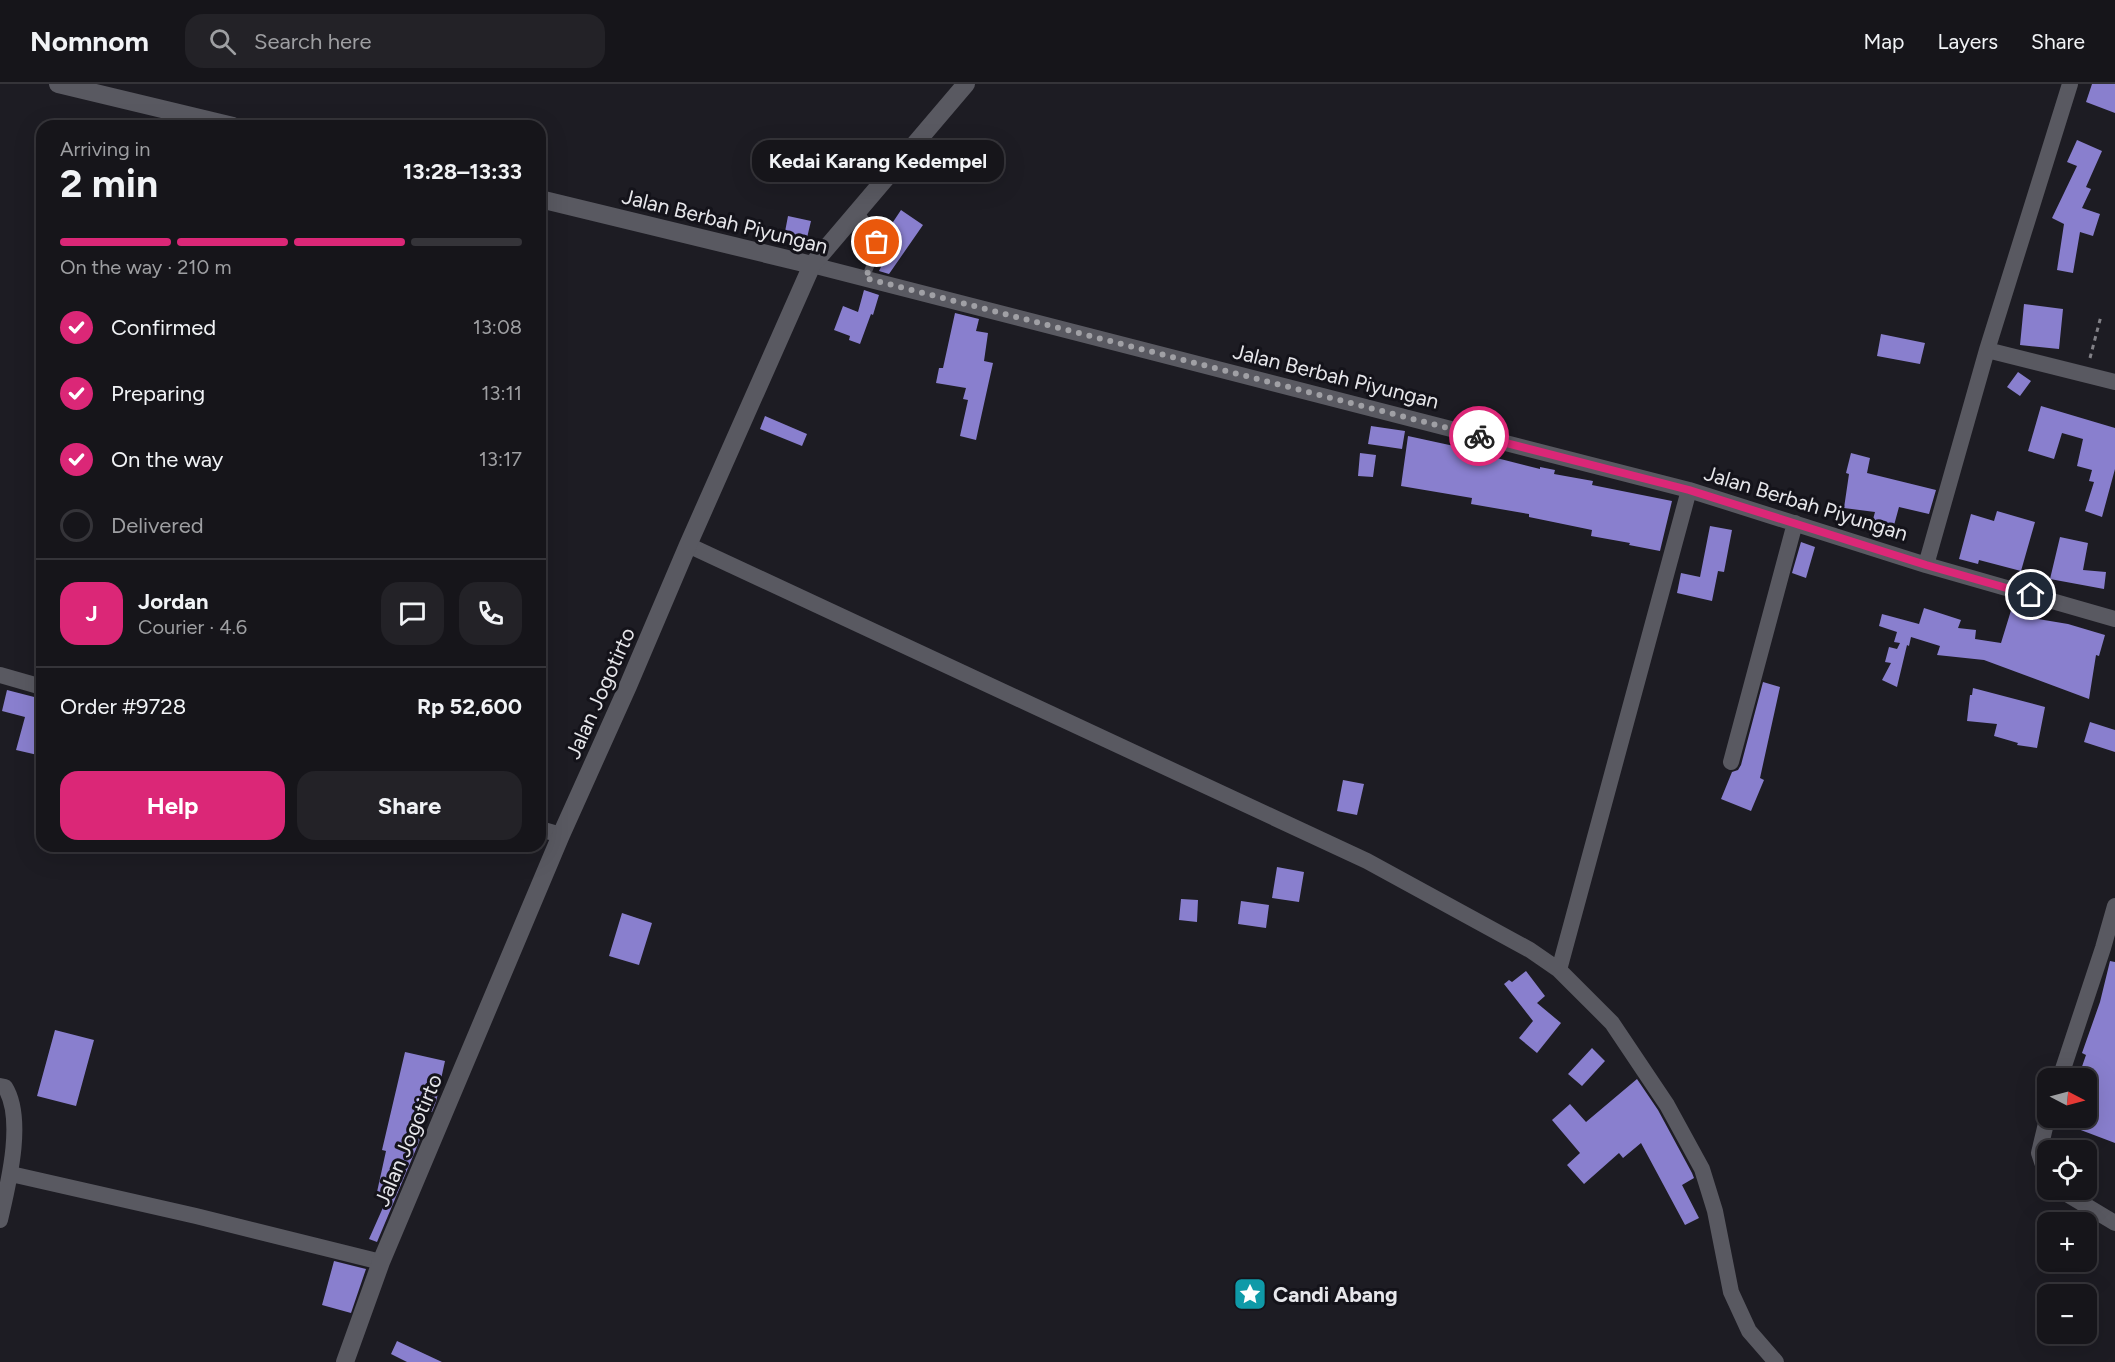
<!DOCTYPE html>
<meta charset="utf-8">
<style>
:root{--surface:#16151a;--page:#232227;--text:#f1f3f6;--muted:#9e9fa2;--line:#353439;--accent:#db2777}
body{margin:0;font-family:Figtree,sans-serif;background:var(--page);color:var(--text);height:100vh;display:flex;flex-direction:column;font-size:22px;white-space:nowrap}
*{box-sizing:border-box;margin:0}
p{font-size:20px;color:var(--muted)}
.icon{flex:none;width:33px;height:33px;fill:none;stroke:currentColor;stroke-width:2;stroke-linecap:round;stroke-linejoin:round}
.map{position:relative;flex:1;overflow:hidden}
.sheet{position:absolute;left:36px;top:36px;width:510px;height:732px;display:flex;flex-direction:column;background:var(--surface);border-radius:18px;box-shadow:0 6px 24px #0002,0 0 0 2px var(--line)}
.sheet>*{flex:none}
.needle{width:39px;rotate:96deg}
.controls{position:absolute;left:2037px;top:984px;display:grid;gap:12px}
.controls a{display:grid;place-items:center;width:60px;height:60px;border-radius:12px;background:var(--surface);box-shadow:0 6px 24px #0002,0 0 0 2px var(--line);font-size:30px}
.pin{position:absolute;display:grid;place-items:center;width:51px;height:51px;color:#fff;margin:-26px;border:3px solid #fff;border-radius:50%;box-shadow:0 2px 6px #0007}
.courier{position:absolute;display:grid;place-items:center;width:60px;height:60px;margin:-30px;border:4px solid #db2777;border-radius:50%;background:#fff;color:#222;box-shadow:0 2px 8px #0007}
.bubble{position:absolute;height:42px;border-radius:18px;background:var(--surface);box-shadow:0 6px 24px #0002,0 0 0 2px var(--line);font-size:20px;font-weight:700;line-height:42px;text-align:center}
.overview em{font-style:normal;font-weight:700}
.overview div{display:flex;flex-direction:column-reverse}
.overview{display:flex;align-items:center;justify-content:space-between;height:102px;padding:0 24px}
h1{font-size:39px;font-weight:700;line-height:45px}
.bar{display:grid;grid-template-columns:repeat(4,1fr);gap:9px 6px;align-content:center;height:72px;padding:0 24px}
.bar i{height:8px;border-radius:4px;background:var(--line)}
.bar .on{background:var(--accent)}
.bar p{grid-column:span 4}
.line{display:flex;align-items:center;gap:15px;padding:0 24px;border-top:2px solid var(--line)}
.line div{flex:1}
.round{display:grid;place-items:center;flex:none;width:63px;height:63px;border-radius:18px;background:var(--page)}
ol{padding:0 24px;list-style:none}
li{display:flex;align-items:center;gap:18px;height:66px}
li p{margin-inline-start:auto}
li .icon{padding:6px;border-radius:50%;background:var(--accent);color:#fff;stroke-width:4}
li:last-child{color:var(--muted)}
li i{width:33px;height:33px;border:3px solid var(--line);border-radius:50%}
.action{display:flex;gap:12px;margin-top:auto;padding:12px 24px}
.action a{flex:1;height:69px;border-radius:18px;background:var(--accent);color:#fff;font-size:24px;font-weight:700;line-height:69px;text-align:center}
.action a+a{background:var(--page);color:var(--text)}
header{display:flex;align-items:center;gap:36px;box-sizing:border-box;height:84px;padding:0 30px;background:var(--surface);border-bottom:2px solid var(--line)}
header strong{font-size:28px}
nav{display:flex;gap:33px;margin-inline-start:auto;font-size:21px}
.search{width:420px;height:54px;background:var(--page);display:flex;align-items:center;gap:15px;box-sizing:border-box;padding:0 21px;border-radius:18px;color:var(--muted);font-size:22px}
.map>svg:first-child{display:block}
.building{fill:#897fce}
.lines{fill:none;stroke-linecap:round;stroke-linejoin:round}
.path{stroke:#828187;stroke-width:3;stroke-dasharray:4.5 4.5;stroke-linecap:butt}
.lane{stroke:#595961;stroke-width:8}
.street{stroke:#595961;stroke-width:16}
.secondary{stroke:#595961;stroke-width:18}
.done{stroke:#a0a0a5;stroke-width:6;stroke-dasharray:0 10.8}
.route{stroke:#db2777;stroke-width:8}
.labels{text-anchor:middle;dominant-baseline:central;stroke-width:6;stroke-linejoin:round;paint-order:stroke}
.street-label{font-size:21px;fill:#e7e7eb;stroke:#14131a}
.poi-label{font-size:21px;font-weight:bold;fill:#e7e7eb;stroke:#14131a;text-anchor:start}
</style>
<header>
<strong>Nomnom</strong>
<div class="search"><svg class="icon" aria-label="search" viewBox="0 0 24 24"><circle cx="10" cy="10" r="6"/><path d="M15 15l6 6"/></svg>Search here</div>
<nav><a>Map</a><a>Layers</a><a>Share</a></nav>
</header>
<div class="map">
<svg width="2115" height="1278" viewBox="0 0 2115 1278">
<rect width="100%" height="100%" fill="#1d1c23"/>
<!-- building -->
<path class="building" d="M2092,0H2115V29L2086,18Z
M2077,56L2102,67L2086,103L2091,105L2082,124L2100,130L2093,152L2080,148L2073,189L2057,186L2064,140L2052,134L2077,82L2067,78Z
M935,66L951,69L946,98L930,95Z
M901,126L923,141L889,190L879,187L894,157L885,150Z
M788,132L811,137L806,158L784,153Z
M864,206L879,211L873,231L871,230L860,260L849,256L850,252L834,246L843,222L858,228Z
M2024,220L2063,225L2059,265L2020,261Z
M955,229L979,235L976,247L988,249L984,277L993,279L976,356L960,352L968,316L963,315L966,304L936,299L939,284H943Z
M1881,250L1925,259L1920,280L1877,272Z
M2018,288L2031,297L2020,312L2007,303Z
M2041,322L2115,344V385L2102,433L2085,427L2094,398L2089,397L2092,386L2077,382L2083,355L2062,349L2054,375L2028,367Z
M765,332L807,350L802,362L760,345Z
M1371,342L1405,347L1402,365L1368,360Z
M1408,352L1477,367V369L1540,385V383L1555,386L1554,390L1593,397L1592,401L1672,417L1660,467L1629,461L1630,459L1591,452L1592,446L1529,433V430L1471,420L1472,414L1401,402Z
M1360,369L1376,371L1373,393L1358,392Z
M1851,369L1870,374L1867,389L1936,406L1929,430L1899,423L1893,445L1872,439L1875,428L1844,424L1849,390L1846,389Z
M1997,427L2035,438L2021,487L1979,476L1978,480L1959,475L1971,430L1994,437Z
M1710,442L1732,446L1724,488L1718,487L1712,517L1677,509L1681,489L1700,493Z
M2060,453L2088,459L2083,486L2106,488L2104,505L2050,495Z
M1801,458L1815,463L1806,494L1792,489Z
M2013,520L2029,525L2026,533L2068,540L2105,551L2099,572L2096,571L2089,615L1984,576L1937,571L1940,562L1911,553L1909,562L1907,561L1897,603L1882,596L1891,579L1885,578L1889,563L1897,565L1900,559L1894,558L1897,548L1879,542L1882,530L1919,540L1924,524L1961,536L1958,544L1976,546L1975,555L2001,559Z
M1763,598L1780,603L1760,694L1764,696L1751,727L1721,715L1732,688L1738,686L1741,681Z
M1973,604L2045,623L2037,664L2017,661L2018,659L1994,652L1997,640L1967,637L1970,611H1972Z
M7,606L42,615V672L16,666L25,633L2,627Z
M2090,638L2115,646V668L2084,658Z
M1343,696L1364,700L1357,731L1337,727Z
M1277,783L1304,788L1299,818L1272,814Z
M1181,815L1198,816L1197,838L1179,836Z
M1241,817L1269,821L1266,844L1238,840Z
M622,829L652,839L639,881L609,872Z
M2110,877L2115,878V1059L2057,1037L2058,1034H2086V994H2078L2086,971L2082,969L2100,918Z
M1526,887L1545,912L1537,919L1561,939L1537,969L1519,954L1533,937L1504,900L1509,896L1512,898Z
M55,946L94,956L76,1022L37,1012Z
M1592,964L1605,977L1582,1002L1568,990Z
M405,968L445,977L436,1018L432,1028L427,1027L419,1058L377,1158L369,1155L389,1110L377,1108L386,1067L382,1066Z
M1637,995L1658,1026L1692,1089L1694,1094L1682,1101L1699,1134L1685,1141L1641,1059L1623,1074L1619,1069L1584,1100L1567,1081L1580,1069L1552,1036L1570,1020L1586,1038Z
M334,1177L366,1185L351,1229L322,1221Z
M397,1257L442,1278H407L391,1270Z"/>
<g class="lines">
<!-- path -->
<path class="path" d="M2090,274L2101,232"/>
<!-- lane -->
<path class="lane" d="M859,127C880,153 879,165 865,194"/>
<!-- street -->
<path class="street" d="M812,181L1689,406L1926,481L2115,535
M1987,266L2115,298
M688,461L1367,777L1530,866L1559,886L1612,939L1667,1021L1702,1085L1715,1127L1731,1208L1749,1247L1776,1278
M1926,481L1987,266L2070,0
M0,591L42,603
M1731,678L1795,439
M540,745L561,751
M1559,886L1689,406
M2060,994L2103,864L2115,822
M0,1002L5,1003C25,1035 8,1101 0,1136
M2048,1031L2039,1069L2048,1096
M11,1090L196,1132L381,1178
M2060,1106L2115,1139"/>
<!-- secondary -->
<path class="secondary" d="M58,0L233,42
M540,115L812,181
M345,1278L381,1178L561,751L628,602L688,461L812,181L966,0"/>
</g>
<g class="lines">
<!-- done -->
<path class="done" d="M877,158L874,176L865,194L1479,352"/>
<!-- route -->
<path class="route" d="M1479,352L1689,406L1926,481L2031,511"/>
</g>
<!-- icons -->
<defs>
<g id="sight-square" transform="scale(1.725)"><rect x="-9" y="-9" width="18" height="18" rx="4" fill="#0f9aa8" stroke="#14131a"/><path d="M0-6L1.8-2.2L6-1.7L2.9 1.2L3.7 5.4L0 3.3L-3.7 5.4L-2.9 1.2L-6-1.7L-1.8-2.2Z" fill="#fff"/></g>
</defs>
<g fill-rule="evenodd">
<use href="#sight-square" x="1250" y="1210"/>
</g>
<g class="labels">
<!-- street labels -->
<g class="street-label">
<text transform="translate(725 137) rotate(14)">Jalan Berbah Piyungan</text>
<text transform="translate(1336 292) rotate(14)">Jalan Berbah Piyungan</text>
<text transform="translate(1806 419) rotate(17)">Jalan Berbah Piyungan</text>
<text transform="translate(600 609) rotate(-66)">Jalan Jogotirto</text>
<text transform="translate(408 1056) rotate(-67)">Jalan Jogotirto</text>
</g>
<!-- poi labels -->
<g class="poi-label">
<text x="1273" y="1210">Candi Abang</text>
</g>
</g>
</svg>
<div class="controls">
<a><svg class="needle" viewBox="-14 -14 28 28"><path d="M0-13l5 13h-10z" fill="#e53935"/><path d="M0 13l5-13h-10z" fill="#9e9fa2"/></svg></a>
<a><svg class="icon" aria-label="locate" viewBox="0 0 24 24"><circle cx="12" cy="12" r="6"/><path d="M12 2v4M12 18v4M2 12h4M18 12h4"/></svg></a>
<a>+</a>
<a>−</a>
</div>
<div class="pin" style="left:877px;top:158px;background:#ea580c"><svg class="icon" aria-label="bag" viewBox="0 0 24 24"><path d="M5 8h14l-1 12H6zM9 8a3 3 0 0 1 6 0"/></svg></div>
<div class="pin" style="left:2031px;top:511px;background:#1f2937"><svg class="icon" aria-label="home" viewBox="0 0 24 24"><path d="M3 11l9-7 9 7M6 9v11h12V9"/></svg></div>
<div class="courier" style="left:1479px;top:352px"><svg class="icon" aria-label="bike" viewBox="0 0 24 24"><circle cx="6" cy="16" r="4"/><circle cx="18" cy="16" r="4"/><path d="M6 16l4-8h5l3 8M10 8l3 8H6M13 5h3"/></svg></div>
<div class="bubble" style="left:752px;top:56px;width:252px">Kedai Karang Kedempel</div>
<section class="sheet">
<div class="overview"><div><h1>2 min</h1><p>Arriving in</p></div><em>13:28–13:33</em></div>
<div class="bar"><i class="on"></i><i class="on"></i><i class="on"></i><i></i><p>On the way · 210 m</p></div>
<ol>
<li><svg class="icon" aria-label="check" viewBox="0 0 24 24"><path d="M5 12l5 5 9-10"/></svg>Confirmed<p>13:08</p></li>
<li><svg class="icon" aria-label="check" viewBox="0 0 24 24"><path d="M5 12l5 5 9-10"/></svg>Preparing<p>13:11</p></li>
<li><svg class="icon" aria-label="check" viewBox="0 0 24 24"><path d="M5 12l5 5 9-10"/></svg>On the way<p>13:17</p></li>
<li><i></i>Delivered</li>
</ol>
<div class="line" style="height:108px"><b class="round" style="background:var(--accent);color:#fff">J</b><div><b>Jordan</b><p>Courier · 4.6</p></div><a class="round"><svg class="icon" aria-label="chat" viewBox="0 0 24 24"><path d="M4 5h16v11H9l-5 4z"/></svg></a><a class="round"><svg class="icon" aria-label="phone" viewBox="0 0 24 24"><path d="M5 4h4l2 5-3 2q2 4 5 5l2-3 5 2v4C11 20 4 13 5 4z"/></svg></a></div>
<div class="line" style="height:78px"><div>Order #9728</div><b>Rp 52,600</b></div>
<div class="action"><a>Help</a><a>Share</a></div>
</section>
</div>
